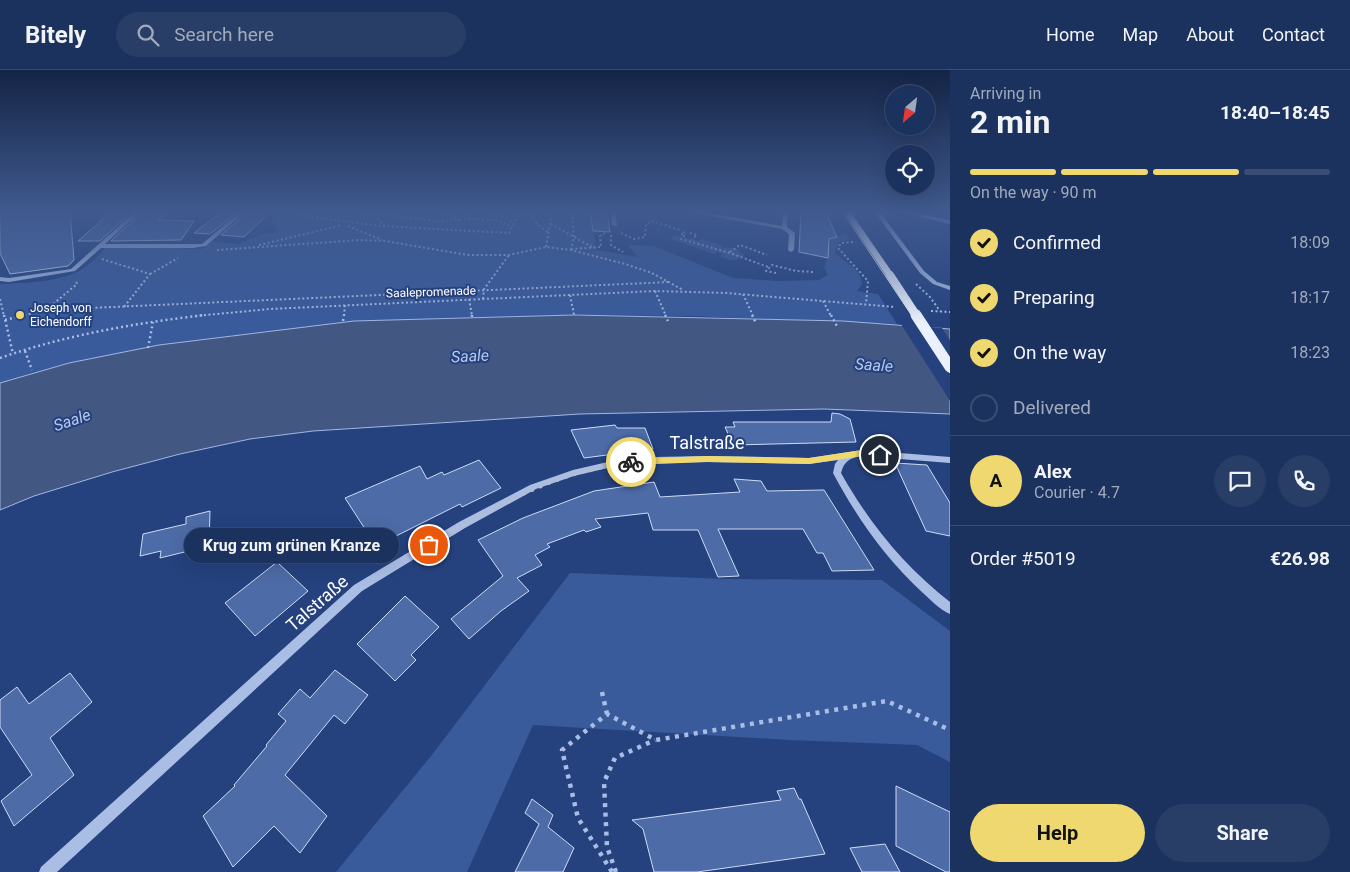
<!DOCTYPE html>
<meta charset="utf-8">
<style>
:root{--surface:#1c325e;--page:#293e67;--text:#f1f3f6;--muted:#a0aabc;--line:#3a4d73;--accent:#efd86f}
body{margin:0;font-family:Roboto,sans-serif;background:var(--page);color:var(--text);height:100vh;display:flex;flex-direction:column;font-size:19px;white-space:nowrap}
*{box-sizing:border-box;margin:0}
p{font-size:16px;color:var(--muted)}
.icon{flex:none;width:28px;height:28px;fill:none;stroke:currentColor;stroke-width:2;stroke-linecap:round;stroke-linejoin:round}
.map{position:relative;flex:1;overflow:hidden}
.drawer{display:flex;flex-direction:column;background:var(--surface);width:400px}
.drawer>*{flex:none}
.needle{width:32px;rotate:209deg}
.controls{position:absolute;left:885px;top:15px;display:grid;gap:10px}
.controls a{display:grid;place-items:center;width:50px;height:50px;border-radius:50%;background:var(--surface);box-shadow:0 5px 20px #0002,0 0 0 1px var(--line);font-size:25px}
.pin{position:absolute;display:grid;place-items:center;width:42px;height:42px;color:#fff;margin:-21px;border:2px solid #fff;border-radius:50%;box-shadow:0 1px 5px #0007}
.courier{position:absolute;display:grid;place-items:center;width:50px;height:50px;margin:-25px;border:4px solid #efd86f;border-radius:50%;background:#fff;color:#222;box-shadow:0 1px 6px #0007}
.bubble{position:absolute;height:35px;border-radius:18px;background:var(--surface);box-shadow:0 5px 20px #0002,0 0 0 1px var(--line);font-size:16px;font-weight:700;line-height:35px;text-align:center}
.head em{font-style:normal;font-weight:700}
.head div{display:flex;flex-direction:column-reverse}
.head{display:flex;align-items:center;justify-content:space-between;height:85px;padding:0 20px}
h1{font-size:32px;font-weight:700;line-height:38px}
.bar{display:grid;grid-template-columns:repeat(4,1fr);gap:8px 5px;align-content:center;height:60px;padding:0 20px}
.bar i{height:6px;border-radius:4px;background:var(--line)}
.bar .selected{background:var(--accent)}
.bar p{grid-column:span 4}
.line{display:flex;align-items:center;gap:12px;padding:0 20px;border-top:1px solid var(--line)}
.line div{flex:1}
.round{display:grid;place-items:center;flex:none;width:52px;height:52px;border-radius:26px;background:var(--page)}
ol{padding:0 20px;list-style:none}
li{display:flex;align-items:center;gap:15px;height:55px}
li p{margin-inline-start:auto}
li .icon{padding:5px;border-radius:50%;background:var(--accent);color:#111;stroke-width:4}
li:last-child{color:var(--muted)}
li i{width:28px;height:28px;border:2px solid var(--line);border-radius:50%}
.button{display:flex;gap:10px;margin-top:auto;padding:10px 20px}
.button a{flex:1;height:58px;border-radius:30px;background:var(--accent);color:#111;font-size:20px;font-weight:700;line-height:58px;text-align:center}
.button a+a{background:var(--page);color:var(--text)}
header{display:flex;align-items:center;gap:30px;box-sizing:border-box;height:70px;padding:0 25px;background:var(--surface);border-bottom:1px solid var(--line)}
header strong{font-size:24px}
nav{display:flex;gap:28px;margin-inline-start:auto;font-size:18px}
.search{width:350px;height:45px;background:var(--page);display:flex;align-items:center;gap:12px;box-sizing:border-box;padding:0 18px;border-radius:28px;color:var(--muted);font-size:19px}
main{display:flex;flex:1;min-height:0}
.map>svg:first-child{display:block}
.green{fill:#395a9b}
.water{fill:#435783;stroke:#9fb8e6}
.pier{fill:#25427e}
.building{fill:#4d6ba6;stroke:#cddbf4}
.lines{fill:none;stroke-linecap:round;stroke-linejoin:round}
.path-far2{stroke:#aabee5;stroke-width:2;stroke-dasharray:2 2.5;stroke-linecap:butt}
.path-far1{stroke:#aabee5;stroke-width:2.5;stroke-dasharray:2 3;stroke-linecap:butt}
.path{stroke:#aabee5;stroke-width:4.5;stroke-dasharray:4 5.5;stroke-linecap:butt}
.minor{fill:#aabee5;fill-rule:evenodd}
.major{fill:#ebf0fd;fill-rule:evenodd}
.tram{stroke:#fff;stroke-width:1}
.major-bridge-far1{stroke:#ebf0fd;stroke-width:8}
.major-bridge{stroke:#ebf0fd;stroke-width:11}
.route{fill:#efd86f}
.done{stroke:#b3bdd2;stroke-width:5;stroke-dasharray:0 9}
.poi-dot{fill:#efd86f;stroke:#25427e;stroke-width:2}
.labels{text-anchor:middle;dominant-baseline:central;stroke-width:4;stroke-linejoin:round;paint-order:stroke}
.far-street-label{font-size:12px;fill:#fff;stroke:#25427e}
.far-poi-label{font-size:12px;fill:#fff;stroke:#25427e;text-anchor:start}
.water-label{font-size:16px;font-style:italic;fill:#b6c9ed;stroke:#25427e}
.near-street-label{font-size:18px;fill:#fff;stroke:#25427e}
</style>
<header>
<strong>Bitely</strong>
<div class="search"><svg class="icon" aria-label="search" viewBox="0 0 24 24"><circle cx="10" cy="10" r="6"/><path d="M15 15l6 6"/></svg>Search here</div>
<nav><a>Home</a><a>Map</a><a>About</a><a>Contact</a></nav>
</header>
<main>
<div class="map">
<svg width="950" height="802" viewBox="0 0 950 802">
<rect width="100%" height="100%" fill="#25427e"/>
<!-- green -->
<path class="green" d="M276,141H590L597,180L637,187L628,175L654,176L733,208L778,211L819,210L828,205L824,197L828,188L829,164L840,166L845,163L850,170L840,171L836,177L835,183C845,192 861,199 862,214L857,221L878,224L897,254L688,246L579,245L354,251L159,275L69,293L0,313V214C24,213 64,212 84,198C93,192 100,184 107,176L201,179L213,172L239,174L262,164L277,162L271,144Z
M675,165L698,171L701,169L722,175V177L738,179V181L745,185C736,192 731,191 720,186L723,184L718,182L714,184L670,169Z
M570,503L726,509L882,510L950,561V692L917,675L790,670L533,655L467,802H336L431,686Z"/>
<!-- water -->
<path class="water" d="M574,245L843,251L950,259V344L824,339L580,344L313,361L250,369L180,384L112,402L34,426L0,440V313L69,293L159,275L354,251Z"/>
<!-- pier -->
<path class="pier" d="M901,254L942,258L950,270V331Z"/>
<!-- building -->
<path class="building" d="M20,141H70L74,190L68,196L10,204L0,183V145Z
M112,141H133L100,171H78Z
M143,141H166L158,150L194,151L181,170L111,171Z
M226,141L238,142L210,164L194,163L216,146H219Z
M590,141H607L610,162L593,161Z
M801,141H825L837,167L829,169L828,188L799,182Z
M247,143L266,146L244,167L221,165Z
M832,343L840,344L850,349L856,372L733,375L725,357H735L733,352H831Z
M615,355L617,358H645L653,379L584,388L571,360Z
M479,390L501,418L462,437L460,434L376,476L345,428L420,396L427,409L442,402L444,405Z
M895,393L927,395L950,433V466L926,461Z
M734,409L761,411L767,421L824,420L874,500L832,501L823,483H817L803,459H718L739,506L718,507L698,460H653L648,443L595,449L601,457L586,462L584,460L547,474L550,477L535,485L542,495L517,508L529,521L501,541L469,569L451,549L503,506L478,470L523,448L594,421L654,412L660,427L740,422Z
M210,441L209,476L160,488L161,481L140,486L143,464L186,454V447Z
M277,492L308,521L255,566L225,533Z
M405,526L439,557L411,585L416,590L395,611L357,574Z
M335,600L368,625L345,654L334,645L285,705L327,746L300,783L274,756L233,797L203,746L235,716L234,715L267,676L266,675L286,651L278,644L300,619L310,628Z
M70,603L92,632L50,668L74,705L14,756L1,731L32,705L0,657V630L17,617L29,634Z
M896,716L950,742V802H946L896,776Z
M794,718L799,729H801L825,784L697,802H654L643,759L632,750L781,730L777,721Z
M532,729L553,745L548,757L574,778L563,802H515L539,754L525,743Z
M885,774L900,802H862L850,778Z"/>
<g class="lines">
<!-- path-far2 -->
<path class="path-far2" d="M301,141L304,146L381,156L509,163L520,141
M343,141L440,151L470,149
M373,141V144L386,158
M428,141L447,144L460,150
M463,141L470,149L497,150L512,157
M489,141L514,152
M504,141L530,144L538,155L549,163
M302,143L310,141
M551,154L592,177
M348,156L382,170
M685,162L681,164L685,165L681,169L730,183L768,197
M621,163L634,169L645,167L646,154L652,151L680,160
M690,163L697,165L692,170
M611,165V175L623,182
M853,172L841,173L838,178L868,211L866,234
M259,175L342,155
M546,177L552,141
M571,179L601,177L600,166L606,162
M217,180L359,170L385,171L468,185H509L546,177L571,180L625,194L652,203L683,220
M571,180L574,167L572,141
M730,182L740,175L767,185
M102,189L150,204L124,237
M776,203L766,201L772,195L796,201L813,202
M150,204L178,188
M916,214L930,227L940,241
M655,221L666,246
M743,224L753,246
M570,225L574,245
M0,229L4,246
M469,229L472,246
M483,229L484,219L509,185
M823,231L831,246
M46,240L669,212
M931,241L950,242
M20,246L46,240L77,214L76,210
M195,246L270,239L655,221L726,223L895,237
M344,246L345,235"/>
<!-- path-far1 -->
<path class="path-far1" d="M4,245L13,284
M472,245V247
M665,245L668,251
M752,245L756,253
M831,245L838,258
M5,250L25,245
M343,251L344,245
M148,278L153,252
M25,281L32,300
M0,288C66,265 136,253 205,245"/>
<!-- path -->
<path class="path" d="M602,622L607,644
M612,802L578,748L562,680L607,644L656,670L887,631L950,660
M616,802L607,777L604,712L615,688L655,670"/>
<!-- minor -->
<path class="minor" d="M136,141H141L105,174H202L241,141H246L206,176L193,178H101L75,201L9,212L0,211V207L9,208L71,199Z
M611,141H615L617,156L612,155Z
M685,141H696L782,156L784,141H788L787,157L795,163L794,180L791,182L788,180L789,164L782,159Z
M874,141H879L924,201L937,212L950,216V220L933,214L920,203Z
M895,141H905L950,150V154Z
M862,380L950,387V393L862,386C850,388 844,391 841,403C869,453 905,497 950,532V544C940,540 931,530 923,523C885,488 857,448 833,403L835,394L838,390L809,394L707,392L654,393L612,397L574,406L536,419L465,458L362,521L57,802H39L41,797L354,515L459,452L530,415L573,400L612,391L654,387L707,386L809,388Z"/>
<!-- major -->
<path class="major" d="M843,141H850L894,205L893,207H887Z"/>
<!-- tram -->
<path class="tram" d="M842,141L950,303
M925,250L950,289"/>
<!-- major-bridge-far1 -->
<path class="major-bridge-far1" d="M890,205L917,246"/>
<!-- major-bridge -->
<path class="major-bridge" d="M916,245L950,297"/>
</g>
<!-- sky -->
<linearGradient id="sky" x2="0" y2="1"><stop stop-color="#142445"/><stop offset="0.56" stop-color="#405a8f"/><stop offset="1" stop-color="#405a8f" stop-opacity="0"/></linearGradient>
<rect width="950" height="253" fill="url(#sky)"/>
<!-- route -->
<path class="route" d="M862,380L880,382L884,385L880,388L862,386L809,394L707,392L631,395L627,392L631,389L707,386L809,388Z"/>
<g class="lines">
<!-- done -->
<path class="done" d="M429,475C493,437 555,400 631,392"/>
</g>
<!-- markers -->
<circle class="poi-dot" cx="20" cy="245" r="5"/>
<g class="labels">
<!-- far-street labels -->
<g class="far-street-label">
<text transform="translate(431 222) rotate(-2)">Saalepromenade</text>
</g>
<!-- far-poi labels -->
<g class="far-poi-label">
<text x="30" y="238">Joseph von<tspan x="30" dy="14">Eichendorff</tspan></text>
</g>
<!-- water labels -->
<g class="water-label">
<text transform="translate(470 286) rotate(-3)">Saale</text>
<text transform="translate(874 295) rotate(4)">Saale</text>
<text transform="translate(72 350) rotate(-19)">Saale</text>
</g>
<!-- near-street labels -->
<g class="near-street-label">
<text x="707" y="372">Talstraße</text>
<text transform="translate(317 533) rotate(-41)">Talstraße</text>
</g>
</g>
</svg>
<div class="controls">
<a><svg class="needle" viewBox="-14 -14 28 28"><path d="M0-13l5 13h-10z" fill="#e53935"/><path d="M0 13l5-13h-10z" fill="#a0aabc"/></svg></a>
<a><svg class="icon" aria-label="locate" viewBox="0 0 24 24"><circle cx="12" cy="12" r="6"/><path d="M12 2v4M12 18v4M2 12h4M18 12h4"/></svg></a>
</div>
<div class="pin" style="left:429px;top:475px;background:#ea580c"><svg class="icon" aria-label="bag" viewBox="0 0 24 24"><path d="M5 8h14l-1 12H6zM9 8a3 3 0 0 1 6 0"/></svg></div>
<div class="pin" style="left:880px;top:385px;background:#1f2937"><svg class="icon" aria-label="home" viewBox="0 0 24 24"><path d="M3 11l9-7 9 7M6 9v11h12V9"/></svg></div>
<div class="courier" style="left:631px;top:392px"><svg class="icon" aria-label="bike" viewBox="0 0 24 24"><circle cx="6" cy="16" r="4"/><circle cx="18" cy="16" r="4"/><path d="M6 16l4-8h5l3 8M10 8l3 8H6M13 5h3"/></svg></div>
<div class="bubble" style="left:184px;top:458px;width:215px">Krug zum grünen Kranze</div>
</div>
<section class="drawer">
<div class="head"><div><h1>2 min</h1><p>Arriving in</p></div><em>18:40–18:45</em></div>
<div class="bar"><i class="selected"></i><i class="selected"></i><i class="selected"></i><i></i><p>On the way · 90 m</p></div>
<ol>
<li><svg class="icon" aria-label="check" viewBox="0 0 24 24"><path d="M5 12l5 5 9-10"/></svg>Confirmed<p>18:09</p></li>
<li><svg class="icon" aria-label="check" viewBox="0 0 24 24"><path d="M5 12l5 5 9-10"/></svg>Preparing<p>18:17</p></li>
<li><svg class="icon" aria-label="check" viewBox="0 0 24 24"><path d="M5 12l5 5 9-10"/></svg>On the way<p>18:23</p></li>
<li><i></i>Delivered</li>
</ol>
<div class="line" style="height:90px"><b class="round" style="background:var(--accent);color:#111">A</b><div><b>Alex</b><p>Courier · 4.7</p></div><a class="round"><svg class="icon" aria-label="chat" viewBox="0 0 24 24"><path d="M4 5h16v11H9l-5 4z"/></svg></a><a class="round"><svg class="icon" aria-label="phone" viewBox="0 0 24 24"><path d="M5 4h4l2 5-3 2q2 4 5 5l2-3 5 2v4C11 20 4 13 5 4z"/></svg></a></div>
<div class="line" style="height:65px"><div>Order #5019</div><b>€26.98</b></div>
<div class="button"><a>Help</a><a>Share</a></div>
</section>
</main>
